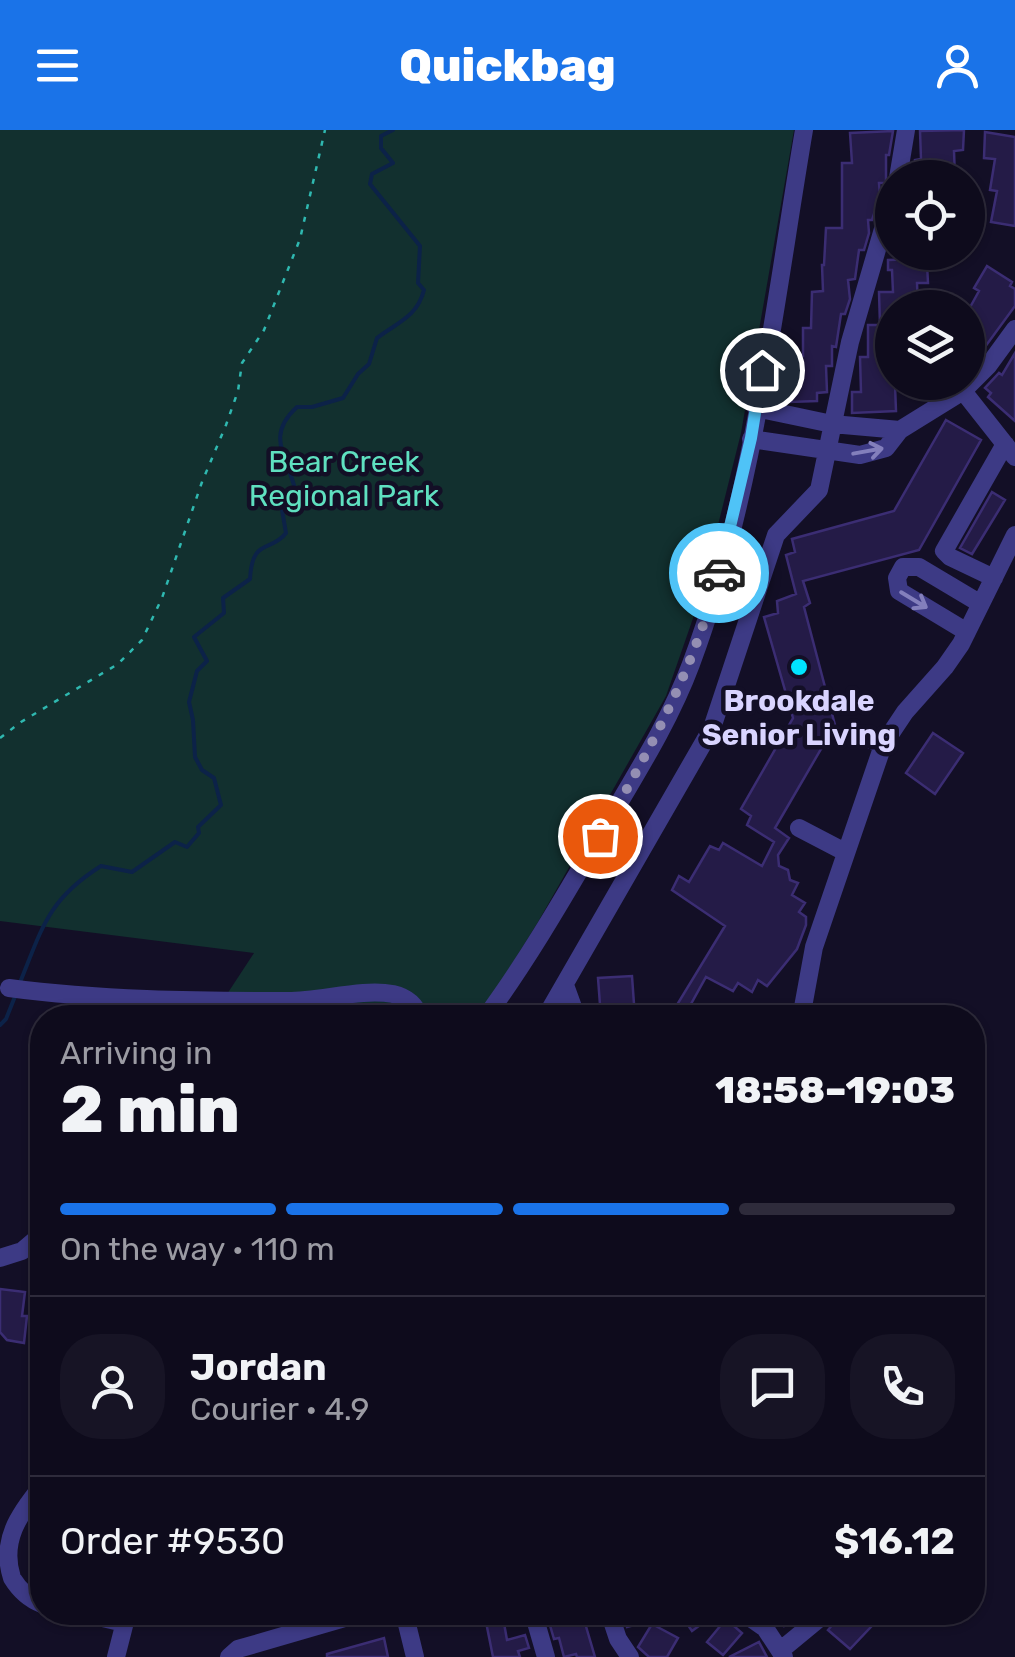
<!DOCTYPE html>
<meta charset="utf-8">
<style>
:root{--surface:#0e0b1c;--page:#171425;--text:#f1f3f6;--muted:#9b9ba3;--line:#2e2b3b;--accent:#1a73e8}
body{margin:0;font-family:Rubik,sans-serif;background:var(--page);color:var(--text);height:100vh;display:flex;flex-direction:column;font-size:38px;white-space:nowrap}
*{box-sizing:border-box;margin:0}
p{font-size:32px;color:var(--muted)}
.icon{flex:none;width:55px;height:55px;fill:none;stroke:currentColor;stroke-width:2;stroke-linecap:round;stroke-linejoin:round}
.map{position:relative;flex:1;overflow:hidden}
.side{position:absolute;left:30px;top:875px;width:955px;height:620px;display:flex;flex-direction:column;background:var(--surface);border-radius:40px;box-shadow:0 2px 8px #0004,0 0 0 2px var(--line)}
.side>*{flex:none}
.buttons{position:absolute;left:875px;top:30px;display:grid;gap:20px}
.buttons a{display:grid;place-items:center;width:110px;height:110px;border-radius:50%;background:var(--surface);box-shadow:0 2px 8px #0004,0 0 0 2px var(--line);font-size:50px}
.pin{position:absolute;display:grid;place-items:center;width:85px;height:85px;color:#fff;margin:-42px;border:5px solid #fff;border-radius:50%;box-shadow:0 2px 10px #0007}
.courier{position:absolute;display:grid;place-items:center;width:100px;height:100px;margin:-50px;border:8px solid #4fc3f7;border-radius:50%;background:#fff;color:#222;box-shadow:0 2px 12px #0007}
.summary em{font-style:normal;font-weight:800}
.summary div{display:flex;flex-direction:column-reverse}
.summary{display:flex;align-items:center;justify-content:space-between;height:170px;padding:0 30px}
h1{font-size:65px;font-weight:800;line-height:75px}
.bar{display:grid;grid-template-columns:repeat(4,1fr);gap:15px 10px;align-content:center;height:120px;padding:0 30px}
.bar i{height:12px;border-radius:8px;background:var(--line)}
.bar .selected{background:var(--accent)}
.bar p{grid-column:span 4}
.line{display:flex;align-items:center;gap:25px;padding:0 30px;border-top:2px solid var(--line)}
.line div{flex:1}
.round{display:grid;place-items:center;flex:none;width:105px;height:105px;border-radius:40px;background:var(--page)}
header{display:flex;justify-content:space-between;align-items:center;height:130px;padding:0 30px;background:var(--accent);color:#fff;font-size:45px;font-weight:800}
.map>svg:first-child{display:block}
.green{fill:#12302f}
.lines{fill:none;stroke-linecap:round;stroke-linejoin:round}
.stream{stroke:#0c2248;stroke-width:4}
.building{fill:#241b47;stroke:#3b2d73;stroke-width:2.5}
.path{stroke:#2fb8b0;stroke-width:2.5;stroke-dasharray:5 8;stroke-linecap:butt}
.minor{stroke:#3d3a85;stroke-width:18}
.oneway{stroke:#837fbc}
.done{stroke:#948fb3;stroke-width:10;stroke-dasharray:0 18}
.route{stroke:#4fc3f7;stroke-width:12}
.poi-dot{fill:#00e5ff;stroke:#130f26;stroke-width:4}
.labels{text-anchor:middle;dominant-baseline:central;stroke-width:9;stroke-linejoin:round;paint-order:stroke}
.park-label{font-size:30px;fill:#5fe0c0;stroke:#130f26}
.poi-label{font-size:30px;font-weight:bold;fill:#d9d4ff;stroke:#130f26}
</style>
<header><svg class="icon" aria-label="menu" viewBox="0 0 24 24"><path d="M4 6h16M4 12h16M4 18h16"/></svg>Quickbag<svg class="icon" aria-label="person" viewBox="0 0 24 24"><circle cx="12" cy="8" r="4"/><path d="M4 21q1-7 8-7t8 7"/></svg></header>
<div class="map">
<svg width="1015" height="1527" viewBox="0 0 1015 1527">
<rect width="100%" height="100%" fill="#130f26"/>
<!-- green -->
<path class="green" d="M0,0H794L741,303L699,471L666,566L538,792L479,887H212L254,823L0,791Z"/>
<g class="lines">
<!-- stream -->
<path class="stream" d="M19,855C42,799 47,770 101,736L132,742L175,712L187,717L199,703L198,697L221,675L214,648L202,640L195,627L193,590L189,572L197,541L207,531L194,507L224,483L223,468L250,449C252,407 271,423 286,403L281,374L295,359C287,326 265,306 297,277H312L343,268L358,244L369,234L377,208C398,192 417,187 424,160L418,153L420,116L370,54L372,44L393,33L381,18V6L393,0
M0,895L6,889L16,864"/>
</g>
<!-- building -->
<path class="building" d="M964,0L963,20L954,21L955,48H916L915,30L921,29L920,1Z
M893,1L889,25H886V53H879L880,66L872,90H868L869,103L864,120H859L855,149L848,150L850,169L845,184H841L836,217L832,216V236H826L827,262L817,263V271L789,272L788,253H795L794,226H803V198H811L812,162L823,161L822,135H824L826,98H842V33H852L850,3Z
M985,2L1015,7V96L991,92L997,61L990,60L995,29L984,28Z
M920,129V134H927L928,153H917L918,178H892L896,281L852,283V262H861L860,227H868V195H880L879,162H893L892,140H888V130Z
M987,136L1012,152L1010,156L1015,159V176L974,232L968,227V181L979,161L974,158Z
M1015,223V291L988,267L991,263L985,258L999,243L1002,245Z
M946,290L981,310L919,420L803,451L810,473L804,477L835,595L775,698L789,708L778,725L779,736L788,740L790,750L798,753L792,765L805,773L799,782L806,787V795L797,819L767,856L758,850L752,862L738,853L733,861L706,847L691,874L688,888H669L725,796L672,760L679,746L689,752L710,716L719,720L723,713L762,736L774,712L747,695L751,686L741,679L793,588L764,487L778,483L777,471L796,464L786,425L795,422L792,409L894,381Z
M992,362L1005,370L972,424L960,418Z
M933,603L963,623L935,664L906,643Z
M632,846L635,888H601L598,848Z
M0,1159L25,1162L22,1186H27L24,1213L7,1210L0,1202Z
M484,1482H502L507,1510L525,1505L529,1518L518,1521L520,1527H493Z
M556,1482H586L588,1492L585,1493L595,1527H577L576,1524L564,1527L559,1508L554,1509L547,1485Z
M622,1482H668L669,1486L627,1497Z
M679,1482H718L692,1501Z
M772,1482H804L784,1496Z
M843,1482H885L850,1519L828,1500Z
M726,1489L742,1503L723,1525L707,1512Z
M652,1494L678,1508L667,1527H649L638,1517Z
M384,1508L388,1527H327V1524Z
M759,1512L767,1527H729Z"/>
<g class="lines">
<!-- path -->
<path class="path" d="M0,608L21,592L118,534L142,510L162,468L202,352L226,295L238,261L242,233L264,200L300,109L325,0"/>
<!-- minor -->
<path class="minor" d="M898,48L906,0
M963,261L1015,327
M756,278L832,294L900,300
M751,309L860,325L886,318L900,300L963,261L988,236L1015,199
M994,448L950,427L944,421L1005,314
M967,502L899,461L897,448L903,437H919L981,474
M853,602L883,615
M799,698L845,722
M565,855L577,888
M9,858C100,870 193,871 285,871C318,872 361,858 393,864C406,867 416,875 420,888
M485,888C529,828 565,765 602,702C634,647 669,593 691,534C754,366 774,176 804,0
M545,888L712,598L776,405L819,360L850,212L892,68
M801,888L814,817L883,615L905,582L945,537L961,514L1015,405
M0,1128L22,1121L42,1104
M42,1356C19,1384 0,1411 12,1448C20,1461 29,1469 42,1474
M77,1482L124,1493
M184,1482L208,1487L233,1482
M404,1482L415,1527
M533,1482L546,1527
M609,1482L618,1509L630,1527
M742,1482L765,1498L784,1527
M781,1520L827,1482
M116,1527L127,1484
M229,1527L238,1519L365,1482"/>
</g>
<!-- one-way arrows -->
<defs><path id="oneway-shaft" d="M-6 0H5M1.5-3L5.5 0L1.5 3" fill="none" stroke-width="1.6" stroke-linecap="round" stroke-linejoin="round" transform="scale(2.5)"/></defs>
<g class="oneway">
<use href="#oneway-shaft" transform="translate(868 321) rotate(-10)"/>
<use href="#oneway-shaft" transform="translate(914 470) rotate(31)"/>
</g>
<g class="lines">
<!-- done -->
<path class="done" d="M600,706C650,620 693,541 719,443"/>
<!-- route -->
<path class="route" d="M719,443L751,308L762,240"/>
</g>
<!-- markers -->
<circle class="poi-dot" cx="799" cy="537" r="10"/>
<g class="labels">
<!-- park labels -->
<g class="park-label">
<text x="344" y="332">Bear Creek<tspan x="344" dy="34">Regional Park</tspan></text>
</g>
<!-- poi labels -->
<g class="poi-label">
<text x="799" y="571">Brookdale<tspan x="799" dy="34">Senior Living</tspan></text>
</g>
</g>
</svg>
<div class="buttons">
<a><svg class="icon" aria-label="locate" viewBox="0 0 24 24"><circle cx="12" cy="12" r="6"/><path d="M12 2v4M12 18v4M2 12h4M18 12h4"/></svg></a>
<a><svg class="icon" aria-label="layers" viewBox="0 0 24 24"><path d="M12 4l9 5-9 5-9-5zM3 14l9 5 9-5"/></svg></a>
</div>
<div class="pin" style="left:600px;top:706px;background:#ea580c"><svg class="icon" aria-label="bag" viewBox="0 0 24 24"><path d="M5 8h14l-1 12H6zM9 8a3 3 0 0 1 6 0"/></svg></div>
<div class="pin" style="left:762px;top:240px;background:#1f2937"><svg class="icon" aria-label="home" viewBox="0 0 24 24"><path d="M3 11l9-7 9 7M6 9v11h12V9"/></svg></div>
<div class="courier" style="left:719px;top:443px"><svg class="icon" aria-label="car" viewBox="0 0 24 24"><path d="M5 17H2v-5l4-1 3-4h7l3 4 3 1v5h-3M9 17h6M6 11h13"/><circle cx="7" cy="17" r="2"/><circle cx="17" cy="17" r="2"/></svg></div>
<section class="side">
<div class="summary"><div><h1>2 min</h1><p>Arriving in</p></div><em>18:58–19:03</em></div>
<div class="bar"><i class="selected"></i><i class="selected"></i><i class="selected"></i><i></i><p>On the way · 110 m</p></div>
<div class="line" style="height:180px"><a class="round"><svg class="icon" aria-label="person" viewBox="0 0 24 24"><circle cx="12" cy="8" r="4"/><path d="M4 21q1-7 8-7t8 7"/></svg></a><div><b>Jordan</b><p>Courier · 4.9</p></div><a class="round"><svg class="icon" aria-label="chat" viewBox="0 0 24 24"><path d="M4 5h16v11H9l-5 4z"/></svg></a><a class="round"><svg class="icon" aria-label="phone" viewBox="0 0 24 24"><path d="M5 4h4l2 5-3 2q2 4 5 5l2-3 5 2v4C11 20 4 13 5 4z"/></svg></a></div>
<div class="line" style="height:130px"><div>Order #9530</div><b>$16.12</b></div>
</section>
</div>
